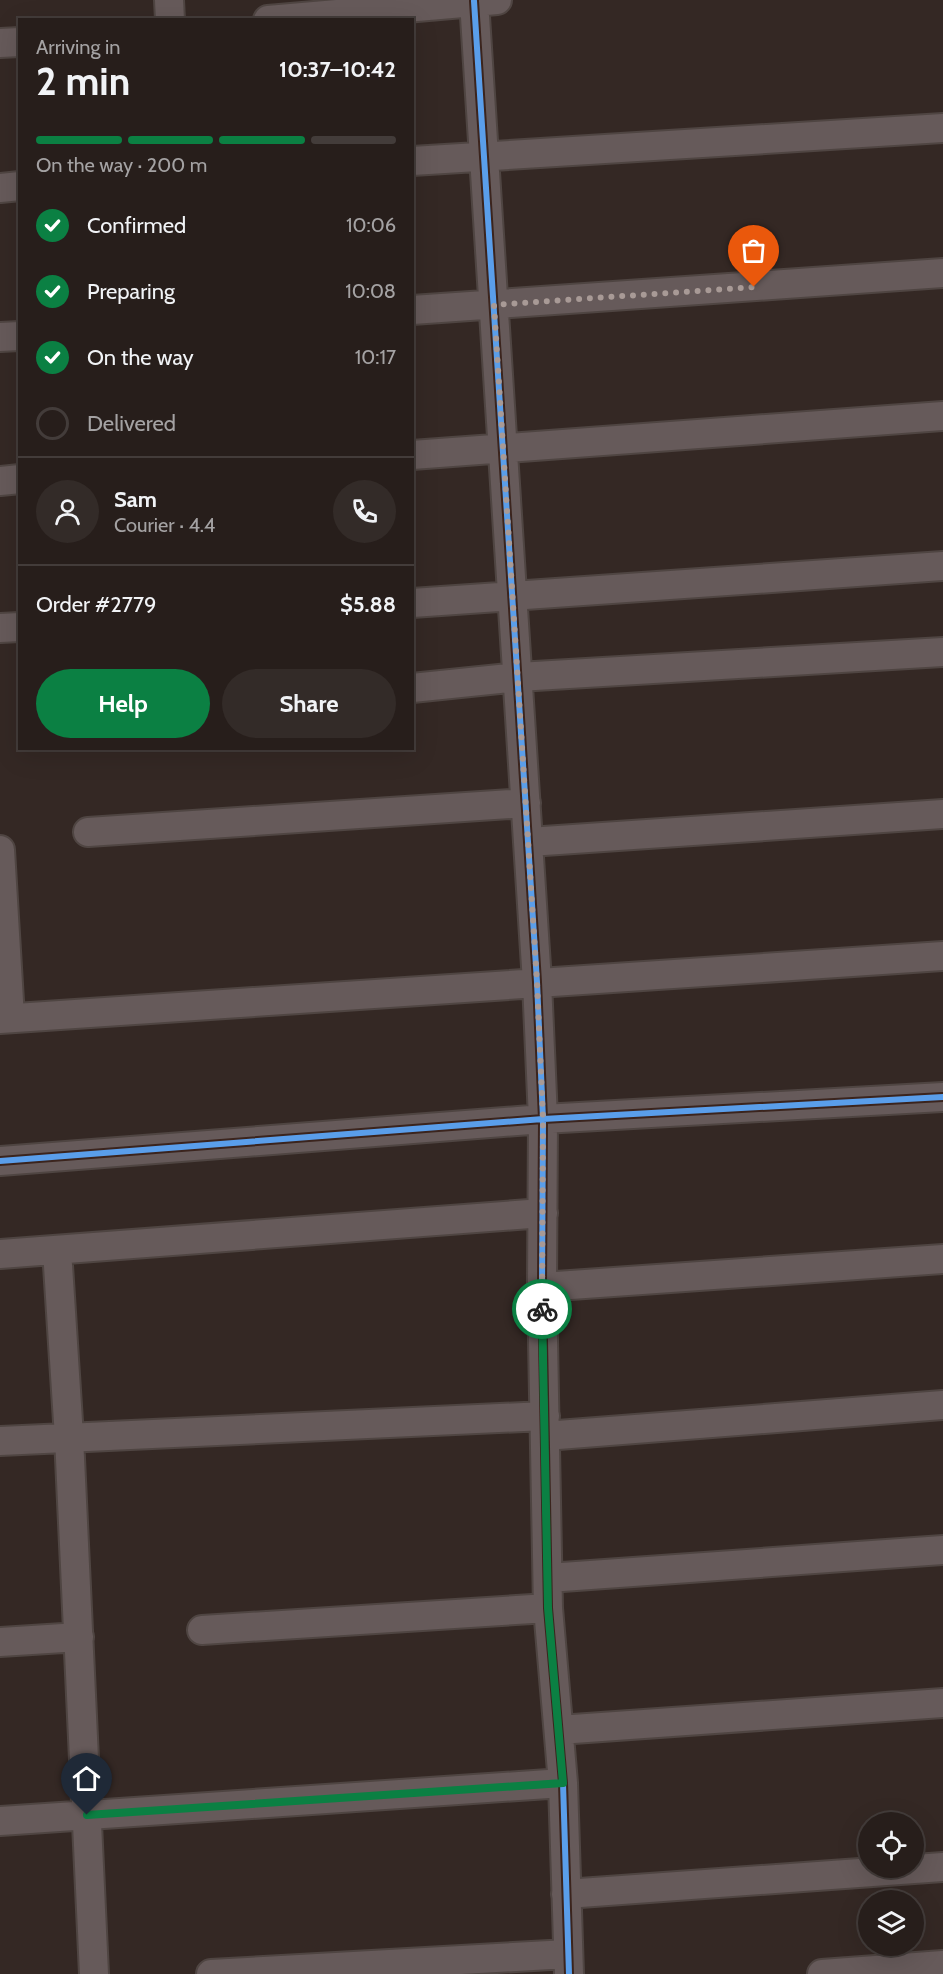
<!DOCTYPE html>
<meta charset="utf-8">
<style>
:root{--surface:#271e1b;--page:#332b28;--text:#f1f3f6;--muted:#a4a2a3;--line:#433c3a;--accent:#0b8043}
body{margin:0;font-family:Cabin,sans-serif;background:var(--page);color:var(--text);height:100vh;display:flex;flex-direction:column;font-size:22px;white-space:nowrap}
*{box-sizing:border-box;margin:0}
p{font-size:20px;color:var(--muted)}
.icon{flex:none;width:33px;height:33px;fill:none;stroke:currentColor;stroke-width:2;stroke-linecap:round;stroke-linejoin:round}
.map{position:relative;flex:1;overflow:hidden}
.details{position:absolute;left:18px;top:18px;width:396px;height:732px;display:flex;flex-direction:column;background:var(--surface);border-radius:0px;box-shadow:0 6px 24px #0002,0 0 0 2px var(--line)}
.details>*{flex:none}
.buttons{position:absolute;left:858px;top:1812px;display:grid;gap:12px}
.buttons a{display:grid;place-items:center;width:66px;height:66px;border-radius:50%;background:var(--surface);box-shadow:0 6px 24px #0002,0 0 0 2px var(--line);font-size:30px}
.pin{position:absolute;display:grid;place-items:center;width:51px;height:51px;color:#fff;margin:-62px -26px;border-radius:50% 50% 50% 0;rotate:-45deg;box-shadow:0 0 6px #0007}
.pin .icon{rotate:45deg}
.courier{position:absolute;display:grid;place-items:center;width:60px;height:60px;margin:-30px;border:4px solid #0b8043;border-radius:50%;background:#fff;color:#222;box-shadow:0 2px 8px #0007}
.headline em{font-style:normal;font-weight:700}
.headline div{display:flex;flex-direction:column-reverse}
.headline{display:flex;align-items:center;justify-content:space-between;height:102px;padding:0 18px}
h1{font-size:39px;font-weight:700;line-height:45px}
.bar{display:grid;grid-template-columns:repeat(4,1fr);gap:9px 6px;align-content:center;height:72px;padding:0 18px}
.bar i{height:8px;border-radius:4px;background:var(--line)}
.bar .active{background:var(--accent)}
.bar p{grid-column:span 4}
.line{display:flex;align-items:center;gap:15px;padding:0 18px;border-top:2px solid var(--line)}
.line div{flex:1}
.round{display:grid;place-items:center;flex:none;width:63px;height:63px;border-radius:32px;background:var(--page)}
ol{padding:0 18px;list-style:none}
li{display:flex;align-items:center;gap:18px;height:66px}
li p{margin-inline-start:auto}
li .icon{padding:6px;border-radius:50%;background:var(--accent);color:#fff;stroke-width:4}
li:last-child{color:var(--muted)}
li i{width:33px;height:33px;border:3px solid var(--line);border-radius:50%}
.action{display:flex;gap:12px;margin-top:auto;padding:12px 18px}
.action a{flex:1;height:69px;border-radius:36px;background:var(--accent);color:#fff;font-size:24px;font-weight:700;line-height:69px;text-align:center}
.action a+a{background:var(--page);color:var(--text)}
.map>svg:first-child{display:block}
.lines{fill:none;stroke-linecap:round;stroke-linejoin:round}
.street-casing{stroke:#4f4542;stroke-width:32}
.street{stroke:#665a5a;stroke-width:28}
.cycleway-casing{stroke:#3b241d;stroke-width:10}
.cycleway{stroke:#5a9eea;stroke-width:6}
.done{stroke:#a89a96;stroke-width:6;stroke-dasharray:0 10.8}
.route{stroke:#0b8043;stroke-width:8}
</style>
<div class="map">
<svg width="943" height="1974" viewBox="0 0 943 1974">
<rect width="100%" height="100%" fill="#342824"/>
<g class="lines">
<!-- street casing -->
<g class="street-casing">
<path id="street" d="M169,0L170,20
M474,1L537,982L543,1119L542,1287L548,1608L563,1783L569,1974
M268,20L497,0
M0,43L20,42
M412,161L943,128
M0,188L20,186
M412,310L943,273
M0,337L20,336
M412,455L943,416
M0,481L20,479
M412,603L943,566
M0,628L20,627
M412,688L518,677L943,652
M88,832L526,803
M529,842L943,814
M0,850L10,1018
M0,1019L943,956
M0,1161L543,1119L943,1097
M57,1250L69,1437L94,1974
M0,1254L543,1213
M542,1287L943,1259
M545,1436L943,1405
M0,1441L545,1416
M548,1578L943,1550
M202,1630L548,1608
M0,1642L79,1637
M559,1730L943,1703
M0,1821L563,1783
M566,1894L943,1867
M211,1974L568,1954
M822,1974L943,1965"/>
</g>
<!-- street -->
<use href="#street" class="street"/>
<!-- cycleway casing -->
<g class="cycleway-casing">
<path id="cycleway" d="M474,1L537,982L543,1119L542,1287L548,1608L563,1783L569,1974
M0,1161L543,1119L943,1097"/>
</g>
<!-- cycleway -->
<use href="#cycleway" class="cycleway"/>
</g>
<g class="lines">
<!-- done -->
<path class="done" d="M542,1309L543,1119L537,982L494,305L754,287"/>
<!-- route -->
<path class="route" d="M87,1815L563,1783L548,1608L542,1309"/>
</g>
</svg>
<div class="buttons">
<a><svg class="icon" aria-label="locate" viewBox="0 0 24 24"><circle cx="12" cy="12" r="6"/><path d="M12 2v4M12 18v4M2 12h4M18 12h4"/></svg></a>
<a><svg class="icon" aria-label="layers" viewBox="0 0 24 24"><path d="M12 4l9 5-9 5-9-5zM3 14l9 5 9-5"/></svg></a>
</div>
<div class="pin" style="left:754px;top:287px;background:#ea580c"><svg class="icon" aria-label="bag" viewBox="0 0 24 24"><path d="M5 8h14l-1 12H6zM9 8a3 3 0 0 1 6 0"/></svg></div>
<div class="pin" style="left:87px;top:1815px;background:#1f2937"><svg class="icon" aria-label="home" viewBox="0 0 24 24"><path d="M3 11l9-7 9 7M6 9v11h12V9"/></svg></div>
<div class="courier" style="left:542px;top:1309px"><svg class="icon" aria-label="bike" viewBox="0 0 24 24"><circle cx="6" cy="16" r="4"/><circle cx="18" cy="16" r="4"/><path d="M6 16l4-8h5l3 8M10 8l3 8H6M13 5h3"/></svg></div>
<section class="details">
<div class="headline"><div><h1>2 min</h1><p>Arriving in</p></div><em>10:37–10:42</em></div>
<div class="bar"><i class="active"></i><i class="active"></i><i class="active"></i><i></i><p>On the way · 200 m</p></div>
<ol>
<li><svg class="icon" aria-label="check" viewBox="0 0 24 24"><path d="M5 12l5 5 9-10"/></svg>Confirmed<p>10:06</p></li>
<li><svg class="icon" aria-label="check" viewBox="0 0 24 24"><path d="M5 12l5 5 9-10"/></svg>Preparing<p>10:08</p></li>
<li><svg class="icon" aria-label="check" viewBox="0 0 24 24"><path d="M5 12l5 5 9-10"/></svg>On the way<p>10:17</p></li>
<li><i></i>Delivered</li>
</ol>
<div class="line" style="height:108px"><a class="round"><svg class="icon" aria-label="person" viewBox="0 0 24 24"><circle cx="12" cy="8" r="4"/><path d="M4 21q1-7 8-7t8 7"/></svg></a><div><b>Sam</b><p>Courier · 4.4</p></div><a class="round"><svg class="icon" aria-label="phone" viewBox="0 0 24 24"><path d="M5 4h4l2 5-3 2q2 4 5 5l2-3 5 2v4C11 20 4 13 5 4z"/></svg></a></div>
<div class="line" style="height:78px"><div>Order #2779</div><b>$5.88</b></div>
<div class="action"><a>Help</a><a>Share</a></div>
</section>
</div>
